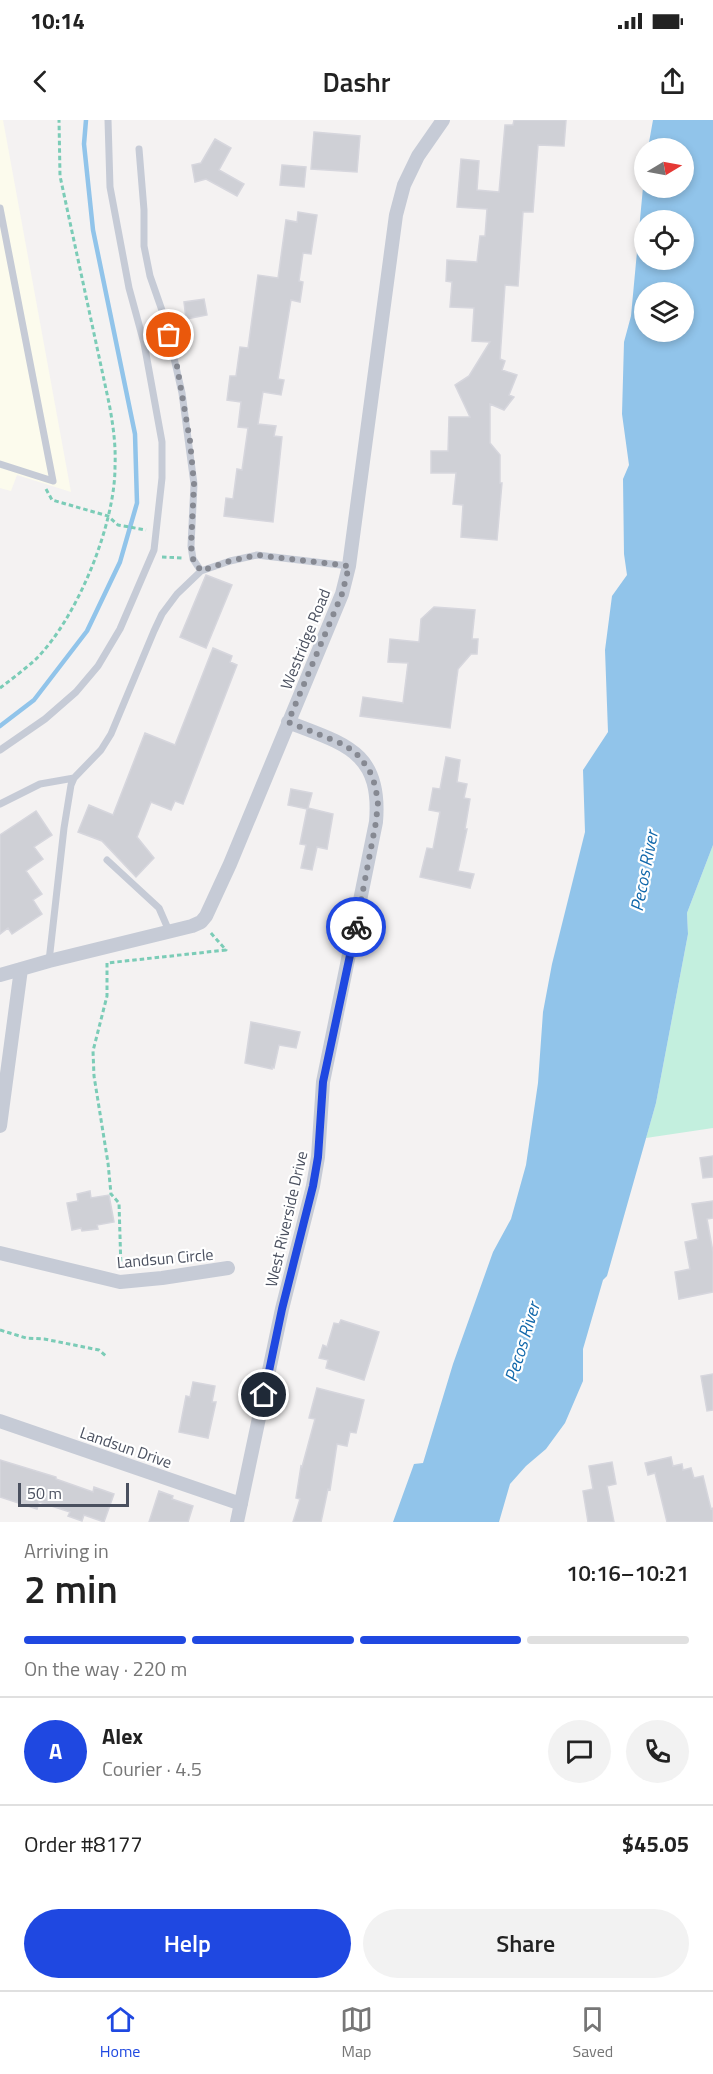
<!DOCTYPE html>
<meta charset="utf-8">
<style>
:root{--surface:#fff;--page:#f2f2f2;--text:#222;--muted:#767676;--line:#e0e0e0;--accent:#1f48e1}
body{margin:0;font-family:"Titillium Web",sans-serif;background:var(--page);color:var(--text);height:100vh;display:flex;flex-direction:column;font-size:22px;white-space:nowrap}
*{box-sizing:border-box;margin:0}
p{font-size:20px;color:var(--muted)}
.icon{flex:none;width:33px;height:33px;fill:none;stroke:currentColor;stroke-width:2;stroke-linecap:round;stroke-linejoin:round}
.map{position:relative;height:1402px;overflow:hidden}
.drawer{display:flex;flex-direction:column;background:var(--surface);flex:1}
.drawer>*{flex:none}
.needle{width:39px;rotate:80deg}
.controls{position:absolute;left:634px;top:18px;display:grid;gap:12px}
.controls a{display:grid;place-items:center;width:60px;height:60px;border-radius:50%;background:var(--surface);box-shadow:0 3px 9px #0003;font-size:30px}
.scale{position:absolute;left:18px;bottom:15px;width:111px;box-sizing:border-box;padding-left:6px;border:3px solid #4a505f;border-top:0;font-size:16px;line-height:21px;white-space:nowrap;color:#4a505f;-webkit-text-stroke:4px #fff;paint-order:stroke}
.pin{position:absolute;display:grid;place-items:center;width:51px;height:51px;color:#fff;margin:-26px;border:3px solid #fff;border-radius:50%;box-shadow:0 2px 6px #0007}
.courier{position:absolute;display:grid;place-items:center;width:60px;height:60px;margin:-30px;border:4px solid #1f48e1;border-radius:50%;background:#fff;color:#222;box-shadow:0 2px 8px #0007}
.head em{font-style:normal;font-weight:600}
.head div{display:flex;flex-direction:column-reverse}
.head{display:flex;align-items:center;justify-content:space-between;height:102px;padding:0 24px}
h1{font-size:39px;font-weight:600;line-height:45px}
.bar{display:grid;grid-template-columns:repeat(4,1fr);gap:9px 6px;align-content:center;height:72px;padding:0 24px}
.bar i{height:8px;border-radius:4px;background:var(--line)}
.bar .current{background:var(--accent)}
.bar p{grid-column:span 4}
.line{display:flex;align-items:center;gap:15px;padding:0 24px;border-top:2px solid var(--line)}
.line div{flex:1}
.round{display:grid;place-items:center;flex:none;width:63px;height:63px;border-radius:32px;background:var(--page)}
.button{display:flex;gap:12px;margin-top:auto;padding:12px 24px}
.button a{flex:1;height:69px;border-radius:36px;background:var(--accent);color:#fff;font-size:24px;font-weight:600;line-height:69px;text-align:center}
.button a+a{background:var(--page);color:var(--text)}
.status{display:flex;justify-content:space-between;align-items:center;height:42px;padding:0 30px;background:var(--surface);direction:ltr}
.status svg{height:16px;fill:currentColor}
header{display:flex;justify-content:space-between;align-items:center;height:78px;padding:0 24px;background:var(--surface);font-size:27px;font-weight:600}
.menu{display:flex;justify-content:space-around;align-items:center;height:84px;border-top:2px solid var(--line);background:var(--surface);font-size:16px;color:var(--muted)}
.menu a{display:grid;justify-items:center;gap:3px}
.menu .current{color:var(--accent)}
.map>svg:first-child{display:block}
.commercial{fill:#fcfbed}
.green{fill:#c3efde}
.water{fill:#91c4ea;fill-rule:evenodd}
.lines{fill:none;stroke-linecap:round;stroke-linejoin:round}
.stream{stroke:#91c4ea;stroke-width:4.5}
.building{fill:#cfd0d6;stroke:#d6d6dd;stroke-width:1.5}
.path{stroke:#7bccb7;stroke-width:3;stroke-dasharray:4.5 3;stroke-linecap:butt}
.service{stroke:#c6cbd6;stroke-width:7}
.minor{stroke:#c6cbd6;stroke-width:14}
.done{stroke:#868992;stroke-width:6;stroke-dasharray:0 10.8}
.route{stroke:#1f48e1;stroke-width:8}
.labels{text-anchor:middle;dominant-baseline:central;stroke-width:4.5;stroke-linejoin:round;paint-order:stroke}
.street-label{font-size:16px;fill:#4a505f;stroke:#fff}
.water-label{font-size:18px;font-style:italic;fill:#1168ab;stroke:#fff}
</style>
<div class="status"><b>10:14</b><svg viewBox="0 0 49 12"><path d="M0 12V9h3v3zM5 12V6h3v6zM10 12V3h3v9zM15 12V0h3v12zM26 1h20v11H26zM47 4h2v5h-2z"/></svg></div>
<header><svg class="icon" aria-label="back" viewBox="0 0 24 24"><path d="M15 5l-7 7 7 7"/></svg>Dashr<svg class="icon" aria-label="share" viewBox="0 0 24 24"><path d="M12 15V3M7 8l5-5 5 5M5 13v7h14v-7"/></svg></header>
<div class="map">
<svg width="713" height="1402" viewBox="0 0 713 1402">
<rect width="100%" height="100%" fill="#f4f2f2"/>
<!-- commercial -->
<path class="commercial" d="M0,0H3L71,372L17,355L11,371L0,368Z"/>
<!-- green -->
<path class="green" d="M713,725V1008L646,1018L656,983L688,814L687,793Z"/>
<!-- water -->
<path class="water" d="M653,0H713V725L687,793L688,814L656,983L607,1156L603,1160L583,1229V1261L565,1303L546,1329L526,1346L510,1364L499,1402H393L414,1344L423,1343L453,1244L493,1132L511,1099L526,1045L538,963L543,892L552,844L585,712L583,650L608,612L605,530L612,476L627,455L624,434L623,359L629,345L622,294L624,222L631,196L645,46V68H684V28H648ZM645,100H684V140H645ZM645,172H684V212H645Z"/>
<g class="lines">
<!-- stream -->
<path class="stream" d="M0,606L34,580L87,511L120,442L137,383L135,314L93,110L84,24L86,0"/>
</g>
<!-- building -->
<path class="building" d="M514,0H566L564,26L538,25L533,92H523L518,166L505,165L500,239L505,241L502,250L517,255L509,275L514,277L504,290L490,284V323L500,335V363H502L497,420L461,417L463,385L453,384L456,353H431V331H448L449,297H470L455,265L469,256L490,222L472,221L474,188L450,187L452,162L446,161L447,140L477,142L480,116H485L487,89L457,87L461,39L479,41L477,70L499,72L505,5H513Z
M314,12L360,16L357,52L311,49Z
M215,19L231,28L219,50L244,64L237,76L206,59L195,62L192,45L201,43Z
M282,45L306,47L304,67L280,65Z
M298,92L317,95L311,134L303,133L299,161L303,162L300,182L291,180L278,259L284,260L281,275L263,272L258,304L276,306L274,316L282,317L273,402L224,396L226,378L233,379L237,349L242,350L248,308L238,307L241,282L227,280L230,256H236L240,227L248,228L258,155L278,158L286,100L297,102Z
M204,179L207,195L186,199L184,182Z
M206,455L232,465L206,528L180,517Z
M434,487L475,490L472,519H478L477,534H471L458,549L450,608L360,596L363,577L403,583L408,543L388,542L390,519L419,522L421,499Z
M213,528L232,536L230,542L237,545L183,684L175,681L171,690L151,682L137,717L154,738L136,757L102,721L78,712L89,685L113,695L145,613L175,625Z
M446,637L460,640L457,662L467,664L464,678L470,679L465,709H467L458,751L474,754L470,768L420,757L427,728L433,729L440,692L429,690L433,668L440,669Z
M291,669L312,673L308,688L333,694L327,729L317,727L312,750L301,748L306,725L300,724L307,689L288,685Z
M36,691L52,715L34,727L43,739L26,751L42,774L33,780L42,794L12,814L8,808L0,814V715Z
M251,902L300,912L296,928L279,925L274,948L272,947V949L245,943Z
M713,1036V1057L703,1058L700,1038Z
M90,1071L91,1078L109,1075L114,1102L97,1105L98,1109L82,1111L81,1108L72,1110L67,1083L78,1081L77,1074Z
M713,1081V1098L707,1099L713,1132V1172L679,1179L675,1152L690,1149L685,1122L698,1119L692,1084Z
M341,1200L379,1212L364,1260L326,1248L328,1240L319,1238L323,1225L327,1227L334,1203L339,1204Z
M713,1254V1290L707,1291L701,1256Z
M193,1262L215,1266L212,1282H216L208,1318L179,1312L186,1276L190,1277Z
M317,1268L364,1280L356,1313L350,1312L347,1326L337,1324L330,1370L328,1369L321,1402H293L300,1379L296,1378L301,1346L302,1347L315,1299L309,1298Z
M671,1337L673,1346L682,1344L683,1350L691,1348L694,1358L703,1356L711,1389L713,1388V1402H667L655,1353L648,1355L645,1343Z
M0,1340L56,1357V1359L93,1372L94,1367L114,1374L104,1402L84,1395L82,1401L68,1396L70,1392L39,1382L37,1389L0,1377Z
M612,1342L616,1364L607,1366L614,1402H588L583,1371L593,1369L589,1346Z
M159,1371L173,1376L172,1379L193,1386L188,1402H149Z"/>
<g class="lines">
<!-- path -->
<path class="path" d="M46,369L52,380L108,396L118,405L146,410
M162,437L182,438
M0,568C12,559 25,549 36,539C77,498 115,405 115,347C116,325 113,304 109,283L60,56L59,0
M121,1149L119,1083L111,1074L108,1043L94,956L93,931L107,876V843L226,830L210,812
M0,1210L26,1218L44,1219L99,1230L107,1237"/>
<!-- service -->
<path class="service" d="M139,29L144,90V126L150,156L165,199L182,273L194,364L191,426L193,439L201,451
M0,88L53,361L0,344
M0,630L45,599L76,572L98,546L120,509L154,430L162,358V322L144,223L129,168L110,67L108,0
M0,684L40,664L74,658
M107,740L159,788L169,811
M49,841L64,708L71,665L74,658L101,630L111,614L154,511L162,494L177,474L201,451L230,441L257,435L349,446"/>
<!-- minor -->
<path class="minor" d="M0,855L49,841L192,806L201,802L206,796L230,744L342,474L349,446L396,95L404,65L418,36L443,0
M0,1006L21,849
M0,1133L120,1162L162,1158L228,1148
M0,1301L241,1384
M237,1402L282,1189L313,1066L318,1037L323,962L376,702C382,631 344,624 288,602"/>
</g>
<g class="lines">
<!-- done -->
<path class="done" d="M169,215L177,246L190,321L194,364L191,426L193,439L201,451L230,441L257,435L349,446L342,474L288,602L345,625L360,637L370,652L375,665L378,682L376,702L356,807"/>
<!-- route -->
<path class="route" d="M264,1275L282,1189L313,1066L318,1037L323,962L356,807"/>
</g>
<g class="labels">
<!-- street labels -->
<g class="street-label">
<text transform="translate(305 519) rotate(-68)">Westridge Road</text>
<text transform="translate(286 1099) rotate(-77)">West Riverside Drive</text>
<text transform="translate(165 1138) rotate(-5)">Landsun Circle</text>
<text transform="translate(126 1327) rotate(19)">Landsun Drive</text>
</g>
<!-- water labels -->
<g class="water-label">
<text transform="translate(644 751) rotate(-79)">Pecos River</text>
<text transform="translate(522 1222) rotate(-73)">Pecos River</text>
</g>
</g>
</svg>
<div class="controls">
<a><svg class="needle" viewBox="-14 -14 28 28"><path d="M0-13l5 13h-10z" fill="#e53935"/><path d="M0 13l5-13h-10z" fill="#767676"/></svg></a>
<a><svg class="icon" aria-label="locate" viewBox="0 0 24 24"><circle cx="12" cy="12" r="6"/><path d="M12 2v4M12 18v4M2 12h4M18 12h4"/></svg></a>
<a><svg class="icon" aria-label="layers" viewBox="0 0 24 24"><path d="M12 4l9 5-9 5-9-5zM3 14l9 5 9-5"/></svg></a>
</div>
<div class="scale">50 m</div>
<div class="pin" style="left:169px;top:215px;background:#ea580c"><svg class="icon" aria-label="bag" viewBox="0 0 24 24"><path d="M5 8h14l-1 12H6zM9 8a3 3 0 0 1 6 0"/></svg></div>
<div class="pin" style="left:264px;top:1275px;background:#1f2937"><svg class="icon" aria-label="home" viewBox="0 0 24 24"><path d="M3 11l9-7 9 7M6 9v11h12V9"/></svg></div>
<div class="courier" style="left:356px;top:807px"><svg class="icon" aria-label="bike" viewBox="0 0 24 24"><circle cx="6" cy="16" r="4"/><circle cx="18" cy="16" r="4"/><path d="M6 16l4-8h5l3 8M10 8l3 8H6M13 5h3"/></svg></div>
</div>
<section class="drawer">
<div class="head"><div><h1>2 min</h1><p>Arriving in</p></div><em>10:16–10:21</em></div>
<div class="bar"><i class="current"></i><i class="current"></i><i class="current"></i><i></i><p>On the way · 220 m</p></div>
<div class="line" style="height:108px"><b class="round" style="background:var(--accent);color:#fff">A</b><div><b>Alex</b><p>Courier · 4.5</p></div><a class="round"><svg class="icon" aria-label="chat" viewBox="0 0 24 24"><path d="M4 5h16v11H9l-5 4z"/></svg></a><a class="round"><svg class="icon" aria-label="phone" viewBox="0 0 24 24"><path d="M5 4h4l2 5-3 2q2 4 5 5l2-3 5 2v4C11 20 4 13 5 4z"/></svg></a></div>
<div class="line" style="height:78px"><div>Order #8177</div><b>$45.05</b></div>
<div class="button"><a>Help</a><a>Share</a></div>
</section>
<nav class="menu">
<a class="current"><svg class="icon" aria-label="home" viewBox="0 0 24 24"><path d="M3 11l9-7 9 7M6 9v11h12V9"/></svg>Home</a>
<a><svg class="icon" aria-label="map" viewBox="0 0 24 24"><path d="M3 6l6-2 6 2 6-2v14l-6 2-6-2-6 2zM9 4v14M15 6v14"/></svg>Map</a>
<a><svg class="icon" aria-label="saved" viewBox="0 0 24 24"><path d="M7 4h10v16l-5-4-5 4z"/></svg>Saved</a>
</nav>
